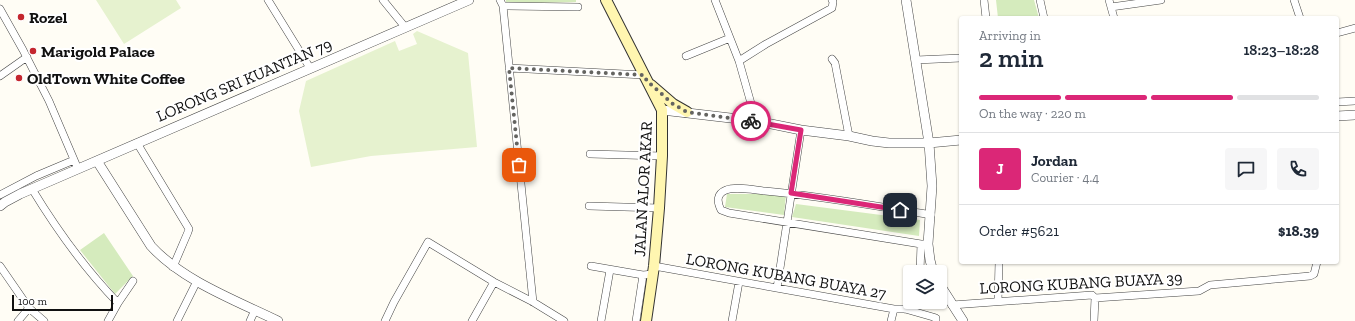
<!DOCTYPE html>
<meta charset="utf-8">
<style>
:root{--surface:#fff;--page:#f6f6f7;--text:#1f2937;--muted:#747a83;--line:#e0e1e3;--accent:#db2777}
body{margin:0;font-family:"Zilla Slab",serif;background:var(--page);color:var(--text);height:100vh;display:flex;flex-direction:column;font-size:15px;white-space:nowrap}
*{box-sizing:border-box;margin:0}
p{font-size:13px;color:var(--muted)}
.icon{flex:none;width:22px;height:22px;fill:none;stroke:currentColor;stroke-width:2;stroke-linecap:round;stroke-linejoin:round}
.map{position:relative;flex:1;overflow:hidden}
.drawer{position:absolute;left:959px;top:16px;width:380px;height:248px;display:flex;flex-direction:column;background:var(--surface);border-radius:4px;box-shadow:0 1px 3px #0004}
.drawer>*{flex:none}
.fabs{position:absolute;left:903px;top:265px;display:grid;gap:8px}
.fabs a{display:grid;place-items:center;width:44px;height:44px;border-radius:4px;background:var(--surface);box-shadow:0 1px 3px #0004;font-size:20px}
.scale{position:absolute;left:12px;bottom:10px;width:101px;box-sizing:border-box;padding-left:4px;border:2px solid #111;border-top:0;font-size:11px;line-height:14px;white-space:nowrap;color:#111;-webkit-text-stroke:3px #fff;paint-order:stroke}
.pin{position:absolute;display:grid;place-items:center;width:34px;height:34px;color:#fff;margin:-17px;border-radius:8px;box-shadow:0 2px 6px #0006}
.courier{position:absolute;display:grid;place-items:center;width:40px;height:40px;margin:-20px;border:3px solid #db2777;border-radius:50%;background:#fff;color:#222;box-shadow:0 1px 5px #0007}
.headline em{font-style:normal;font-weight:600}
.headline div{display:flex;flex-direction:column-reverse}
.headline{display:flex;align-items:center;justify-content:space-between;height:68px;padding:0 20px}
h1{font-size:26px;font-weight:600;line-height:30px}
.bar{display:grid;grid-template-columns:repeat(4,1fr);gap:6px 4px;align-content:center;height:48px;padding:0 20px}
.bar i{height:5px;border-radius:3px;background:var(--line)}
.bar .selected{background:var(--accent)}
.bar p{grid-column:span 4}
.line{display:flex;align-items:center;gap:10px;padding:0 20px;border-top:1px solid var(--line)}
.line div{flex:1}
.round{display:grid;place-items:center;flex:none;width:42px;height:42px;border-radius:4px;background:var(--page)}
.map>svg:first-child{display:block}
.green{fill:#d5ebbd}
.pitch{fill:#e6f2cf}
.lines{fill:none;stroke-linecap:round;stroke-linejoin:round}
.minor-casing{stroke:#444;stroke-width:8}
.tertiary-casing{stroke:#444;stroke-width:10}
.secondary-casing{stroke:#333;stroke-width:12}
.minor{stroke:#fff;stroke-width:7}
.tertiary{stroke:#fff;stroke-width:9}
.secondary{stroke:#fff6b0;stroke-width:10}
.done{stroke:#646461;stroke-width:4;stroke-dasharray:0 7.2}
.route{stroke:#db2777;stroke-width:5}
.poi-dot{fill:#c4262e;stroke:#fff;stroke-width:1.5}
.labels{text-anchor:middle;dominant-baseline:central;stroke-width:4;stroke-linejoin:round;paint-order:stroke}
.poi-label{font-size:16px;font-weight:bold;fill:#111;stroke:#fff;text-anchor:start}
.street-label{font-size:16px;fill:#111;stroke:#fff}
</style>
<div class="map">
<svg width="1355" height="321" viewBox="0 0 1355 321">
<rect width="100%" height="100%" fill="#fffdf5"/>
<!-- green -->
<path class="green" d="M506,0H576V2L506,3Z
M996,0H1034L1039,18H998Z
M727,194H786L784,215L725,207Z
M796,204L920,220L919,236L792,217Z
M104,233L133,276L115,294L80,250Z"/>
<!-- pitch -->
<path class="pitch" d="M96,0H176L181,8L124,44Z
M417,31L468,53L477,147L371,156L311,167L299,111L306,81L395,41L399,51L417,44L413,34Z"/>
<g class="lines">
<!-- minor casing -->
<g class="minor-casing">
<path id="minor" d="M268,0L310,68
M383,0L405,27
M500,0L503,6L533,302
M715,0L739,61L756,121
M984,0L986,18
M1040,0L1044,18
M1109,0L1114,18
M1294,0L1300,18
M503,6L578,7
M1111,7L1161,0
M0,9L23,50L49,101L78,169
M1337,33L1355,28
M686,56L730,38
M832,59L835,63L849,136
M916,60L961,58
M739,61L766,44L832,8L833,2L832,0
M509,68L644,75
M0,76L27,57
M1337,102L1355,101
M137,143L189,229L188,232L173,267
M590,154L662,156
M32,189C57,230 84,268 118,303
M0,195L36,176L74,160
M589,206L659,208
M928,244H921L729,213L721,210C717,202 716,194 726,190C736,186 754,190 765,191C821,196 876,206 931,215
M0,266L29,308L44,321
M591,266L643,275L653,274
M654,266L894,309H905L933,317L936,318V321
M920,272L921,244
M777,288L801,130
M998,301L999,262
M952,305L1092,295L1095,298L1199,291L1210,285L1310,276L1314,274L1317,262
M905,309L913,305L915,302
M18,321L29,308
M108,321L118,303L133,281
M177,321L197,281
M250,321L255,310
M385,321L394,302L428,242L494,282L533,302L564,321
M472,321L494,282
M601,321L610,270
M636,321L643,275
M732,321L739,282
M891,321L894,309
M1094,321L1095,298"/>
</g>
<!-- tertiary casing -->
<g class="tertiary-casing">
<path id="tertiary" d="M906,0L929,143L932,186L928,244L930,260L933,272
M662,110L756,121L801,130L849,136L872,141L889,143H929L961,140
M1337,116L1355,115
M97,161L151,246C183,281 235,300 278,321
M0,206L5,202L20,194L469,0
M940,285L963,321"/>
</g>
<!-- secondary casing -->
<g class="secondary-casing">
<path id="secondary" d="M606,0L662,110V156L659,208L654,266L646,321
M651,85L673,104L687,112"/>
</g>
<!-- minor -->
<use href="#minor" class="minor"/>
<!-- tertiary -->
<use href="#tertiary" class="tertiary"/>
<!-- secondary -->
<use href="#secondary" class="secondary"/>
</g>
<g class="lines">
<!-- done -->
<path class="done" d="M519,165L509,68L644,75L647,81L673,104L687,112L751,121"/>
<!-- route -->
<path class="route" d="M751,121L801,130L791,193L900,210"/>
</g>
<!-- markers -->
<g class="poi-dot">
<circle cx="21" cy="17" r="4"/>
<circle cx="33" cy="51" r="4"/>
<circle cx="19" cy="78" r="4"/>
</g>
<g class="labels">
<!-- poi labels -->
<g class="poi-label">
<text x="29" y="17">Rozel</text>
<text x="41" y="51">Marigold Palace</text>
<text x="27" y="78">OldTown White Coffee</text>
</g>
<!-- street labels -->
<g class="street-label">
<text transform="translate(244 80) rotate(-23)">LORONG SRI KUANTAN 79</text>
<text transform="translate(643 189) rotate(-87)">JALAN ALOR AKAR</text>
<text transform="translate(786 276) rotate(10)">LORONG KUBANG BUAYA 27</text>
<text transform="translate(1081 283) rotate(-3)">LORONG KUBANG BUAYA 39</text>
</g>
</g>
</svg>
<div class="fabs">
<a><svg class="icon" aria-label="layers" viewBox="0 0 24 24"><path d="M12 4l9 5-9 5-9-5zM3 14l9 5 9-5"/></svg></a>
</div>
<div class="scale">100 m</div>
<div class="pin" style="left:519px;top:165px;background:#ea580c"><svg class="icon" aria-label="bag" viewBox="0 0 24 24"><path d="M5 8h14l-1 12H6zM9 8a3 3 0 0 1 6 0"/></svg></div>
<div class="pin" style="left:900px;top:210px;background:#1f2937"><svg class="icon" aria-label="home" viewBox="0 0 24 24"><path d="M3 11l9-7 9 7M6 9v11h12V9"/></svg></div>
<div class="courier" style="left:751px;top:121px"><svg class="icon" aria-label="bike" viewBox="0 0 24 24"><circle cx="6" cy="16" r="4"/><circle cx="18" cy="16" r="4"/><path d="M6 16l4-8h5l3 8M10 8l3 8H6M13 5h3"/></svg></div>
<section class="drawer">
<div class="headline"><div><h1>2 min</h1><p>Arriving in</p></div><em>18:23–18:28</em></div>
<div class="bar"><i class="selected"></i><i class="selected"></i><i class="selected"></i><i></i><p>On the way · 220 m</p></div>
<div class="line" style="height:72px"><b class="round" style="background:var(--accent);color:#fff">J</b><div><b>Jordan</b><p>Courier · 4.4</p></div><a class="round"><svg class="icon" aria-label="chat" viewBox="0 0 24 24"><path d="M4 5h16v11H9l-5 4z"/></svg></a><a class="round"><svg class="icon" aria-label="phone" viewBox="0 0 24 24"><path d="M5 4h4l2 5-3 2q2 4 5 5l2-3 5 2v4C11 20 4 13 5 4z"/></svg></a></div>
<div class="line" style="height:52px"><div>Order #5621</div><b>$18.39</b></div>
</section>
</div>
